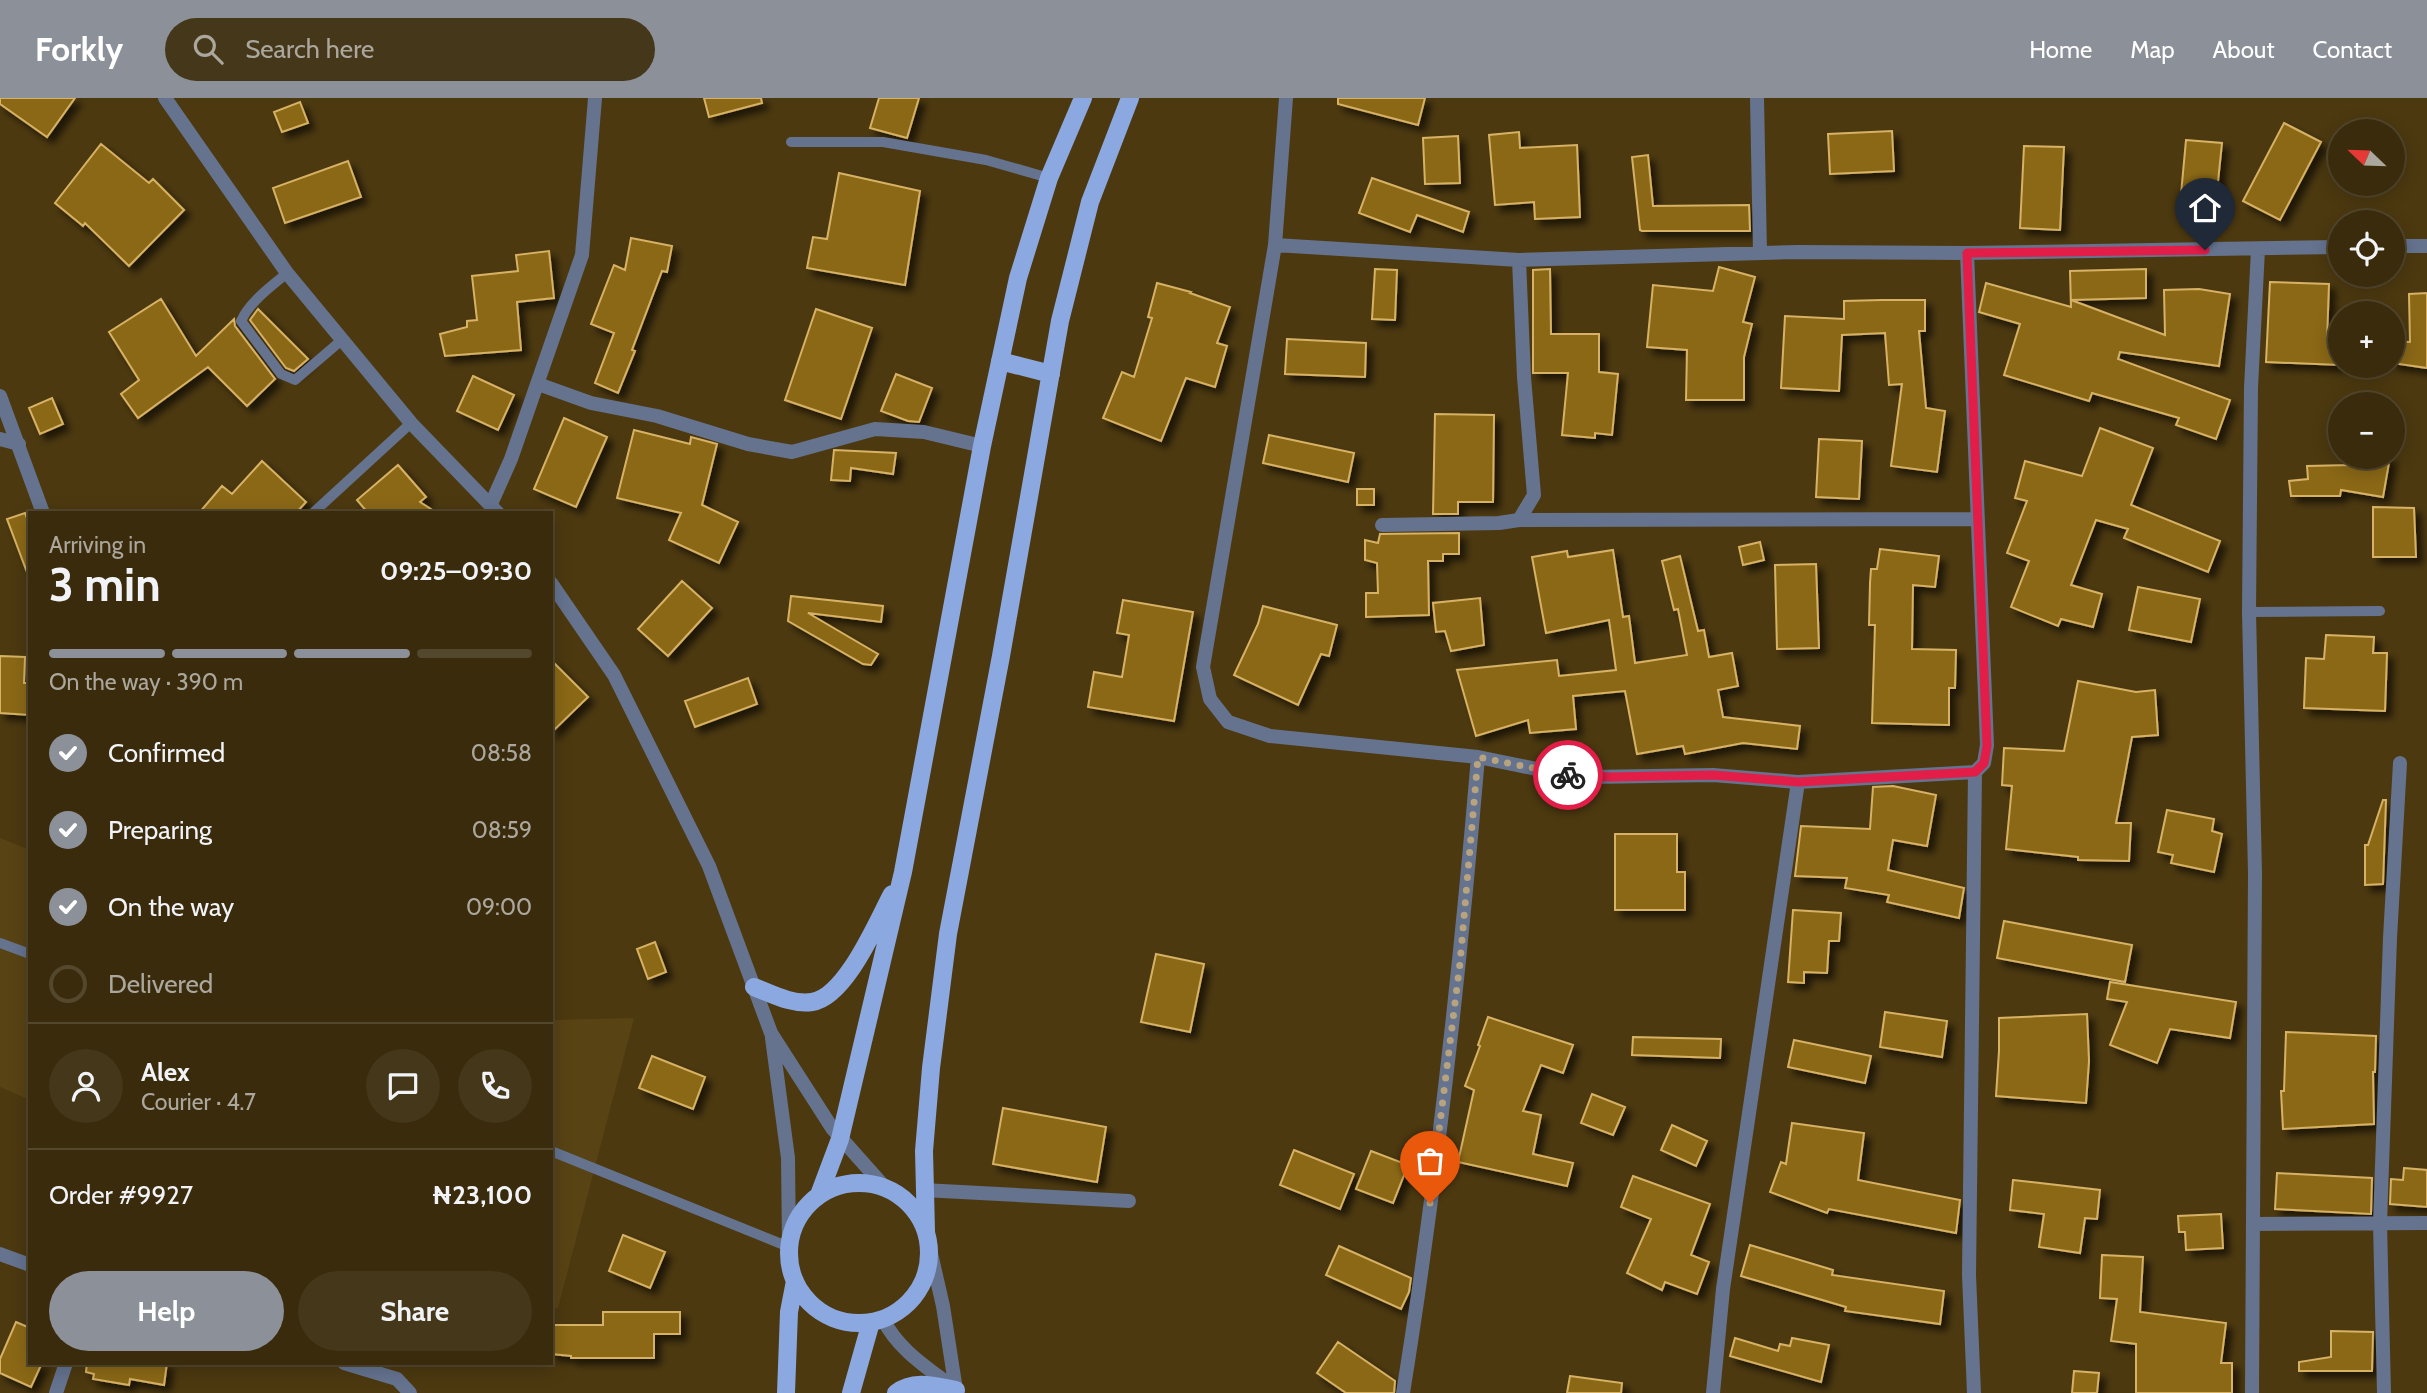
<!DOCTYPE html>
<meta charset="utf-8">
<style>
:root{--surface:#392b0c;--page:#44371a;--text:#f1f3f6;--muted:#aba79d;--line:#53472d;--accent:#8c9099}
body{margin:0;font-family:Cabin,sans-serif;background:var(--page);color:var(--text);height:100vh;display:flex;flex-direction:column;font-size:26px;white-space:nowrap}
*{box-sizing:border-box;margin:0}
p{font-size:23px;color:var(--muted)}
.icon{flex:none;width:38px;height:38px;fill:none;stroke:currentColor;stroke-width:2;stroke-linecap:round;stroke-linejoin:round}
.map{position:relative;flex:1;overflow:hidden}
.sheet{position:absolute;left:28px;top:413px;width:525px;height:854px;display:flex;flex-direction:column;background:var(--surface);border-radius:0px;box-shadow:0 4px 18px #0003,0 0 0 2px var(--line)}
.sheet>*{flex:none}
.needle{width:46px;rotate:293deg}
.tools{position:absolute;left:2328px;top:21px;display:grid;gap:14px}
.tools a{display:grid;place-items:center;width:77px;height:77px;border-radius:50%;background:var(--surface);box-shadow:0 4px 18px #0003,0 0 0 2px var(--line);font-size:35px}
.pin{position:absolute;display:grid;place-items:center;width:60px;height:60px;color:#fff;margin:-72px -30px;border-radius:50% 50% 50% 0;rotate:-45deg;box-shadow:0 0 7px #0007}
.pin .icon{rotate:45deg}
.courier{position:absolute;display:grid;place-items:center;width:70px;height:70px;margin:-35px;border:5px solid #e11d48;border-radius:50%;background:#fff;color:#222;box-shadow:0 2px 9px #0007}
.overview em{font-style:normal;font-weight:700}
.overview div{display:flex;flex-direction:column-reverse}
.overview{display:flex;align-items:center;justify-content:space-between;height:119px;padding:0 21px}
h1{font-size:46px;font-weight:700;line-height:52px}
.bar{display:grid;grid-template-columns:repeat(4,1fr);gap:10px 7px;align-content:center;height:84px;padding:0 21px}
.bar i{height:9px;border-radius:5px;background:var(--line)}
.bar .active{background:var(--accent)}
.bar p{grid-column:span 4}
.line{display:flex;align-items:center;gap:18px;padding:0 21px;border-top:2px solid var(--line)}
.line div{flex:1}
.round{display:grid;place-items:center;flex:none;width:74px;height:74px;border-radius:37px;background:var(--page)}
ol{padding:0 21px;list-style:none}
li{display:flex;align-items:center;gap:21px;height:77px}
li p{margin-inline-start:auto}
li .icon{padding:7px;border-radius:50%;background:var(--accent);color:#fff;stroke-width:4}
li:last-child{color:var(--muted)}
li i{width:38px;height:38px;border:4px solid var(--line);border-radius:50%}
.button{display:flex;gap:14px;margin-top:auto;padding:14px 21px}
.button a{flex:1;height:80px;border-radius:42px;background:var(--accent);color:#fff;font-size:28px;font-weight:700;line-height:80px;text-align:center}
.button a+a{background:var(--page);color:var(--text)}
header{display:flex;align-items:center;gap:42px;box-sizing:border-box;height:98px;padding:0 35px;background:var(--accent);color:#fff}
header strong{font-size:33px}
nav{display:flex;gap:38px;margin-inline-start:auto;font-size:24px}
.search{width:490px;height:63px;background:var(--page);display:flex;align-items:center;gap:18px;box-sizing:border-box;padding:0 24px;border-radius:38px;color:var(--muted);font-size:26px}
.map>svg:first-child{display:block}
.built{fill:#584314}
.building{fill:#8a6812;stroke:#d7b266;stroke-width:2;filter:url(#shadow)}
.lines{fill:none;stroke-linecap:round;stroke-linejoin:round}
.service{stroke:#65738f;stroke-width:10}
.minor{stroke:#65738f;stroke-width:14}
.tertiary{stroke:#65738f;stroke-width:14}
.primary{stroke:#8ca8e0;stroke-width:18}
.done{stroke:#b7a47e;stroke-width:7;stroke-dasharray:0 12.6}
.route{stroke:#e11d48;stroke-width:9}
</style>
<header>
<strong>Forkly</strong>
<div class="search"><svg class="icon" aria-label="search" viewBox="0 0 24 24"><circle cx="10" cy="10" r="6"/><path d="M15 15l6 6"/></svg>Search here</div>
<nav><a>Home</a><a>Map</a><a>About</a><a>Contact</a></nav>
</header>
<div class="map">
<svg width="2427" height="1295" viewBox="0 0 2427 1295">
<defs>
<filter id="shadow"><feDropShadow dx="6" dy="6" stdDeviation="3.5" flood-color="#0009"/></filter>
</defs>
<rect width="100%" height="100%" fill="#4c3910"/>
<!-- built -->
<path class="built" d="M0,740L30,752V1002L0,989Z
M634,920L558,1210H551V922Z"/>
<!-- building -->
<path class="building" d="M0,0H75L47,39L0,6Z
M704,0H761L762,5L709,19Z
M879,0H919L907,40L870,30Z
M1338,0H1425L1418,27L1338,6Z
M300,4L308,25L282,34L274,14Z
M2284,25L2321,44L2280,122L2243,103Z
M1892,33L1894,73L1830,76L1828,36Z
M1519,34L1520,50L1577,47L1580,119L1535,121L1534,104L1495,107L1489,37Z
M1458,38L1460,85L1425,86L1423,40Z
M2186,42L2222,45L2214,122L2179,118Z
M101,46L149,85L153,81L184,112L129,168L85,125L83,128L55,105Z
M2024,48L2064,49L2060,132L2020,130Z
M1648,57L1653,108L1749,107L1750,133H1642L1640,132L1632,59Z
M348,63L361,99L285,125L273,90Z
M839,75L920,93L905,187L807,170L813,139L827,141Z
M1372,80L1469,114L1463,134L1417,117L1410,134L1359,115Z
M631,140L672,148L667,174L662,173L632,252L635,253L618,295L595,285L614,235L591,226L614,167L625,172Z
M549,153L554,200L517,204L521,252L445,258L440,236L467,229V223L477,222L472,178L518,173L516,157Z
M1719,169L1755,179L1743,224L1752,226L1744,259V302H1686L1687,252L1647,249L1653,187L1713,193Z
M1375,171L1397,172L1395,222L1372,221Z
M1550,171L1551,236H1599V274L1618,276L1612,337L1595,335V340L1562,337L1568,275H1533V172Z
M2146,171V200L2071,202L2165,237L2164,192L2199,191L2230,196L2219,268L2120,254L2118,261L2230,302L2216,341L2176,327L2179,320L2092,295L2089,303L2004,277L2020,226L1979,214L1986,185L2071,209L2070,173Z
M2270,184L2329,186L2327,242H2340V267L2266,264Z
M1157,185L1191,194L1190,195L1230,209L1217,245L1227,248L1215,289L1186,280L1161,343L1103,320L1122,274L1134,279L1152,220L1148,219Z
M2427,195V270L2392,265V243L2410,244L2409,196Z
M161,201L196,258L234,221L235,228L275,281L247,308L208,269L138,320L121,296L139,282L109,234Z
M1882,202H1925V233H1919L1926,310L1945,313L1937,374L1891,368L1902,286L1889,287L1885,235L1842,237L1839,293L1781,290L1785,218L1844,221V203Z
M258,211L308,261L294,273L286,270L250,222Z
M816,211L872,230L841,321L785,302Z
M1287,241L1366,245L1365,279L1285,276Z
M896,276L932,290L919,324L908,323L881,313Z
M473,278L514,297L498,332L457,313Z
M52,300L63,326L40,336L29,310Z
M1435,316L1494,317L1493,404H1458V416H1433Z
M564,320L607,339L576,409L534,391Z
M2100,330L2153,350L2131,407L2220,443L2208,474L2124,440L2128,431L2096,422L2071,487L2102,496L2093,529L2061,521L2058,528L2011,509L2029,463L2007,455L2027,403L2015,400L2025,363L2082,378Z
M634,332L690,346L691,339L717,346L702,407L738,424L719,465L669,442L681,415L617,400Z
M1269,337L1354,355L1348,384L1263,365Z
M1819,341L1862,343L1859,401L1816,399Z
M834,352L896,355L893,376L851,370L850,383L831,382Z
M2353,359H2390L2383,399L2341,392L2340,398H2291L2289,383L2308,381L2307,368L2351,367Z
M262,363L306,404L296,415H199L222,388L232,396Z
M398,367L426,399L420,404L437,415H368L357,402Z
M1357,391H1374V407H1357Z
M2373,409L2414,410L2416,459H2373Z
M25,415L30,428L28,477L7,421Z
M1459,435V456H1443V463H1428L1429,517L1366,519V495H1378L1377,465L1365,462V442L1378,445L1380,436Z
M1760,444L1764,462L1743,467L1739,449Z
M1880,451L1939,458L1935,489L1913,487L1912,551L1956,552L1955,590H1949V627L1872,625L1875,527H1869L1870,485L1871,471H1877Z
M1613,452L1623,519L1629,518L1635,565L1687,557L1678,511L1674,512L1662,463L1680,458L1698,533L1704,532L1709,559L1732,555L1738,588L1718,592L1723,619L1800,628L1797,651L1743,645L1685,656L1683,648L1637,656L1625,593L1573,598L1576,631L1530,635L1528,622L1476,638L1457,572L1557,562L1559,578L1616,572L1609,522L1546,535L1532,459L1567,453L1568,459Z
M1816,466L1819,550L1777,551L1775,467Z
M682,483L712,510L668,558L638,531Z
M2138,489L2200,501L2191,544L2129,532Z
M791,498L883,508L881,524L808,515L878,556L871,567L863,566L788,523Z
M1480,500L1484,547L1451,553L1445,533L1436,534L1433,505Z
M1123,502L1193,514L1174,623L1088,609L1094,574L1122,579L1129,537L1117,535Z
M1263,508L1337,527L1329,558L1321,556L1298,607L1234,577L1258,526Z
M2326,537L2374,539L2373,555H2387L2385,613L2304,610L2306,560L2324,561Z
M0,558L25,559L24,585H30V617L0,615Z
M551,562L588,599L551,635Z
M748,580L757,606L695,629L685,603Z
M2078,583L2136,594L2155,592L2158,637L2132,639L2116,725H2131L2129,763L2078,762V759L2006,751L2012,688L2002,687L2004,650L2064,653Z
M1893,688L1936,697L1927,748L1893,742L1888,772L1964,790L1959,820L1887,804L1889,797L1845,790L1847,780L1795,778L1801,728L1870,731L1873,689Z
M2383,702H2386L2383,786L2365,787V747H2368Z
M2167,712L2214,721L2212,733L2222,736L2214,774L2171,765L2173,757L2158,754Z
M1615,736H1677V774H1685V812H1615Z
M1793,812L1841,815L1839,843H1829L1827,875L1804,874V885L1788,884Z
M2004,823L2132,847L2125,884L1997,860Z
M655,844L666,874L648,881L637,851Z
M1156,856L1204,866L1190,934L1141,924Z
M2110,884L2236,904L2230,940L2170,931L2157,965L2110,947L2127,904L2107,901Z
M1885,914L1947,923L1942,959L1880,949Z
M2087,916L2089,963L2086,1005L1996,998L1999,953V920Z
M1488,919L1573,947L1563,975L1541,967L1523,1013L1541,1017L1533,1056L1573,1065L1567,1088L1458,1064L1474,992L1465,988L1480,948L1478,947Z
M2286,934L2376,938L2375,974H2373L2374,1026L2283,1031L2281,993H2284Z
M1633,939L1721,941L1720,960L1632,957Z
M1794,942L1871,958L1865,985L1788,969Z
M652,958L705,979L693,1011L639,990Z
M1592,996L1625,1009L1613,1037L1581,1025Z
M1003,1010L1106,1029L1097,1084L993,1066Z
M1792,1025L1864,1035L1858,1082L1960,1102L1956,1135L1829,1111L1827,1115L1770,1094L1781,1064L1786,1066Z
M1672,1027L1707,1043L1696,1068L1661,1052Z
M1294,1052L1354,1076L1340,1111L1280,1087Z
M1371,1053L1408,1067L1393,1105L1356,1091Z
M2404,1070L2427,1072V1109L2390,1106L2391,1081L2403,1082Z
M2277,1075L2372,1080L2371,1116L2275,1111Z
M1633,1078L1710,1106L1691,1157L1709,1164L1697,1196L1665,1184L1662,1192L1627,1175L1651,1121L1621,1109Z
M2013,1082L2100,1092L2097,1121L2085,1120L2080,1155L2039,1149L2044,1116L2010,1112Z
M2221,1116L2223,1150L2186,1152L2185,1134H2179L2178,1118Z
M623,1137L665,1154L650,1190L609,1173Z
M1750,1147L1833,1172L1832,1177L1944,1193L1940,1226L1845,1213L1846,1209L1741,1178Z
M1339,1148L1411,1180L1409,1194L1401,1211L1326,1177Z
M2102,1157L2143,1159L2140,1214L2226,1225L2221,1265H2232V1295H2136V1246L2111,1243L2117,1201L2100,1200Z
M603,1214H680V1236H654V1260H571V1258L551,1256V1227H603Z
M16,1224L30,1230V1265H42L31,1289L0,1275V1261Z
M2331,1233L2373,1234L2372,1273H2299V1264L2331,1259Z
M1735,1240L1778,1253L1780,1246L1790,1248L1792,1240L1829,1247L1821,1284L1730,1258Z
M1338,1244L1395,1283L1394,1295H1346L1317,1275Z
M87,1265H167L164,1287L130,1281L129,1287L93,1281L94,1276L86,1274Z
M2074,1273L2099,1275L2097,1295H2072Z
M1570,1278L1622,1285L1621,1295H1567Z"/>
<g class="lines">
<!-- service -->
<path class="service" d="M791,44H883L986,62L1049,80
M287,175C271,189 250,203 241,223L281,276L295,282L343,241
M313,415L411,325
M2249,514L2380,513
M0,845L30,856
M551,1053L789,1149"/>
<!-- minor -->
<path class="minor" d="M1286,0L1275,147L1203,569L1210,601L1228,624L1270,638L1478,659L1556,675L1590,679L1713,677L1798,684L1975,674L1984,665L1987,647L1967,155
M1757,0L1760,155
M1275,147L1519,162L1798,154L1967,155L2340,149
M2392,148H2427
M538,286L591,305L657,318L748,346L792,354L875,331L924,334L982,348
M0,298L43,415
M0,341L19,346
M491,406L511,361L582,157L595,0
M1519,422L1978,421
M1382,427L1499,425L1519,422L1534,397L1524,279L1519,162
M923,1092L1129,1103
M2253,1126L2427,1125
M0,1156L30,1167
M344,1265L397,1281L410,1295
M56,1295L66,1265
M1403,1295C1437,1084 1460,872 1478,659
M1713,1295L1723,1191L1798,684
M1974,1295L1969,1177L1975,674
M2252,1295L2255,775L2249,514L2251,290L2258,151
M2384,1295L2380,1125L2390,840L2400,665"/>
<!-- tertiary -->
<path class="tertiary" d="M165,0L287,175L411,325L498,415
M551,485L614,577L709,768L771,935L832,1030L888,1093
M772,940L788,1060L789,1149
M929,1147L943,1208L956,1292
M883,1221C898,1252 928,1270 955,1291"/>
<!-- primary -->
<path class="primary" d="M1000,263L1051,276
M754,889C772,896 792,907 812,904C846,899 877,824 892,796
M789 1155a70 70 0 1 1 140 0a70 70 0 1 1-140 0Z
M819,1097L840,1041L903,774L982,348L1018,180L1049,80L1083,0
M926,1133L924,1053L931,970L948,836L1001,558L1060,223L1090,104L1130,0
M786,1295L789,1214L795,1183
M851,1295L871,1224
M896,1295C914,1281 935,1288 956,1292"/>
</g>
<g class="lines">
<!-- done -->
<path class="done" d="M1430,1105L1460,865L1478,659L1568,677"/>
<!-- route -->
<path class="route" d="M1568,677L1611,679L1713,677L1798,684L1975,674L1984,665L1987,648L1967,155L2205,152"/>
</g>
</svg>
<div class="tools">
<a><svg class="needle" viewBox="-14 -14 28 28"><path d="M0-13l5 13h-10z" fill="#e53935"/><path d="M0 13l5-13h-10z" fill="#aba79d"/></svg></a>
<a><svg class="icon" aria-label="locate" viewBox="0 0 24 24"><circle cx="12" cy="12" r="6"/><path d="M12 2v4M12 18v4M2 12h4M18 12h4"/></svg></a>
<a>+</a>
<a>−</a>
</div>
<div class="pin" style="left:1430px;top:1105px;background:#ea580c"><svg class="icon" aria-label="bag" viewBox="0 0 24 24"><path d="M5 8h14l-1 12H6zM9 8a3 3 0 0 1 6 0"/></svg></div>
<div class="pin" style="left:2205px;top:152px;background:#1f2937"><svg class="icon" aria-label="home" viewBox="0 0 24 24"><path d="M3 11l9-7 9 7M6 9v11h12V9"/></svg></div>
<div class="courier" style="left:1568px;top:677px"><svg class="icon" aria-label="bike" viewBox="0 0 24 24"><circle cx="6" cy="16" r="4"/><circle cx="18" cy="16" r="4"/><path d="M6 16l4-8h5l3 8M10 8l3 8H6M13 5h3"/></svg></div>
<section class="sheet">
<div class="overview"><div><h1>3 min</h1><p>Arriving in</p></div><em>09:25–09:30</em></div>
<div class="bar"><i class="active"></i><i class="active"></i><i class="active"></i><i></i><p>On the way · 390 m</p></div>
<ol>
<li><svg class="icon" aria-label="check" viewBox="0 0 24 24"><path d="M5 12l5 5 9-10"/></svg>Confirmed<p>08:58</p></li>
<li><svg class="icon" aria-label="check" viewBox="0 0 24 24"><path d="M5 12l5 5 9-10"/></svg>Preparing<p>08:59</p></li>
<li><svg class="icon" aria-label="check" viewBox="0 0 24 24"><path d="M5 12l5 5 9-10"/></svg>On the way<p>09:00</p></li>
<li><i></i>Delivered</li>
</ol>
<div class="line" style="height:126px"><a class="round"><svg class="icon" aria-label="person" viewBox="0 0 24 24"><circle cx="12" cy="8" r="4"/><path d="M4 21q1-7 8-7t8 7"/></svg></a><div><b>Alex</b><p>Courier · 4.7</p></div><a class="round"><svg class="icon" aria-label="chat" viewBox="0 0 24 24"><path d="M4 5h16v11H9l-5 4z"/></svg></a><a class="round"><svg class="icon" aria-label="phone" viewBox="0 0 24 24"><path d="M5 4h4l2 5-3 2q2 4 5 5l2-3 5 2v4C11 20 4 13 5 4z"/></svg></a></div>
<div class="line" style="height:91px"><div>Order #9927</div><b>₦23,100</b></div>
<div class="button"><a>Help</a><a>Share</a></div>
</section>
</div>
